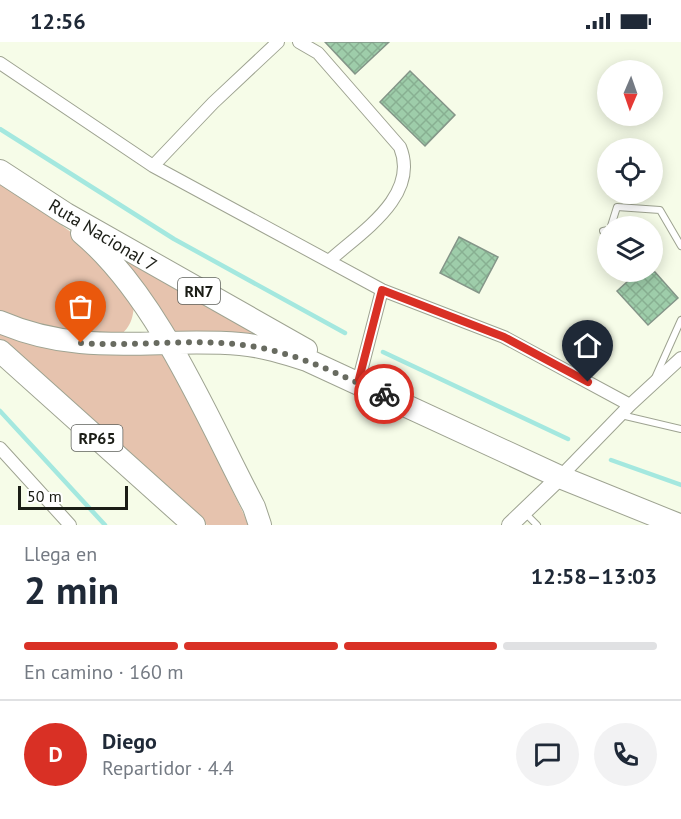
<!DOCTYPE html>
<html lang="es">
<meta charset="utf-8">
<style>
:root{--surface:#fff;--page:#f2f2f3;--text:#1f2937;--muted:#747a83;--line:#e0e1e3;--accent:#d93025}
body{margin:0;font-family:"PT Sans",sans-serif;background:var(--page);color:var(--text);height:100vh;display:flex;flex-direction:column;font-size:22px;white-space:nowrap}
*{box-sizing:border-box;margin:0}
p{font-size:20px;color:var(--muted)}
.icon{flex:none;width:33px;height:33px;fill:none;stroke:currentColor;stroke-width:2;stroke-linecap:round;stroke-linejoin:round}
.map{position:relative;height:483px;overflow:hidden}
.side{display:flex;flex-direction:column;background:var(--surface);flex:1}
.side>*{flex:none}
.needle{width:39px;rotate:182deg}
.tools{position:absolute;left:597px;top:18px;display:grid;gap:12px}
.tools a{display:grid;place-items:center;width:66px;height:66px;border-radius:50%;background:var(--surface);box-shadow:0 3px 15px #0003;font-size:30px}
.scale{position:absolute;left:18px;bottom:15px;width:110px;box-sizing:border-box;padding-left:6px;border:3px solid #1b1d16;border-top:0;font-size:16px;line-height:21px;white-space:nowrap;color:#1b1d16;-webkit-text-stroke:4px #fff;paint-order:stroke}
.pin{position:absolute;display:grid;place-items:center;width:51px;height:51px;color:#fff;margin:-62px -26px;border-radius:50% 50% 50% 0;rotate:-45deg;box-shadow:0 0 6px #0007}
.pin .icon{rotate:45deg}
.courier{position:absolute;display:grid;place-items:center;width:60px;height:60px;margin:-30px;border:4px solid #d93025;border-radius:50%;background:#fff;color:#222;box-shadow:0 2px 8px #0007}
.headline em{font-style:normal;font-weight:700}
.headline div{display:flex;flex-direction:column-reverse}
.headline{display:flex;align-items:center;justify-content:space-between;height:102px;padding:0 24px}
h1{font-size:39px;font-weight:700;line-height:45px}
.bar{display:grid;grid-template-columns:repeat(4,1fr);gap:9px 6px;align-content:center;height:72px;padding:0 24px}
.bar i{height:8px;border-radius:4px;background:var(--line)}
.bar .on{background:var(--accent)}
.bar p{grid-column:span 4}
.line{display:flex;align-items:center;gap:15px;padding:0 24px;border-top:2px solid var(--line)}
.line div{flex:1}
.round{display:grid;place-items:center;flex:none;width:63px;height:63px;border-radius:32px;background:var(--page)}
.status{display:flex;justify-content:space-between;align-items:center;height:42px;padding:0 30px;background:var(--surface);direction:ltr}
.status svg{height:16px;fill:currentColor}
.map>svg:first-child{display:block}
.grass{fill:#e6c3ae}
.lines{fill:none;stroke-linecap:round;stroke-linejoin:round}
.stream{stroke:#a4e8df;stroke-width:4.5}
.building{fill:url(#building-cross-hatch);stroke:#849588;stroke-width:1.5}
.lane-casing{stroke:#9ea391;stroke-width:8}
.street-casing{stroke:#9ea391;stroke-width:14}
.secondary-casing{stroke:#9ea391;stroke-width:18}
.highway-casing{stroke:#9ea391;stroke-width:24}
.lane{stroke:#fff;stroke-width:6}
.street{stroke:#fff;stroke-width:12}
.secondary{stroke:#fff;stroke-width:16}
.highway{stroke:#fff;stroke-width:22}
.done{stroke:#686b60;stroke-width:6;stroke-dasharray:0 10.8}
.route{stroke:#d93025;stroke-width:8}
.labels{text-anchor:middle;dominant-baseline:central;stroke-width:4.5;stroke-linejoin:round;paint-order:stroke}
.shield{fill:#fff;stroke:#5f615c;stroke-width:1.5}
.shield-label{font-size:16px;font-weight:bold;fill:#1b1d16}
.street-label{font-size:18px;fill:#1b1d16;stroke:#fff}
</style>
<div class="status"><b>12:56</b><svg viewBox="0 0 49 12"><path d="M0 12V9h3v3zM5 12V6h3v6zM10 12V3h3v9zM15 12V0h3v12zM26 1h20v11H26zM47 4h2v5h-2z"/></svg></div>
<div class="map">
<svg width="681" height="483" viewBox="0 0 681 483">
<defs>
<pattern id="building-cross-hatch" width="8" height="8" patternUnits="userSpaceOnUse" patternTransform="scale(1.5)"><rect width="8" height="8" fill="#9ecdaa"/><path d="M0 0l8 8M0 8l8-8" fill="none" stroke="#88b092"/></pattern>
</defs>
<rect width="100%" height="100%" fill="#f6fce8"/>
<!-- grass -->
<path class="grass" d="M0,139L82,198L134,258C134,275 131,287 115,297L0,275Z
M104,202L244,284L258,297L171,295Z
M0,286L164,307L249,483H207L0,301Z"/>
<g class="lines">
<!-- stream -->
<path class="stream" d="M0,87L174,197L345,291
M383,310L568,397
M0,369L105,483
M611,418L681,443"/>
</g>
<!-- building -->
<path class="building" d="M325,0H389L355,32Z
M410,29L455,73L425,104L380,60Z
M459,195L498,215L479,251L440,231Z
M638,230H655L678,256L648,283L617,249Z"/>
<g class="lines">
<!-- lane casing -->
<g class="lane-casing">
<path id="lane" d="M611,184L617,165L660,168L681,204
M603,189L608,188
M655,336L681,278
M621,373L681,387
M526,472L537,483"/>
</g>
<!-- street casing -->
<g class="street-casing">
<path id="street" d="M299,0L318,11L400,105C420,154 361,190 329,219
M0,21L153,124L382,248L504,295L630,363
M153,124L213,61L278,0
M359,337L382,248
M0,406L70,483
M560,435L630,363L681,316"/>
</g>
<!-- secondary casing -->
<g class="secondary-casing">
<path id="secondary" d="M510,483L560,435"/>
</g>
<!-- highway casing -->
<g class="highway-casing">
<path id="highway" d="M0,129L66,172L306,308
M82,191C158,255 208,378 254,465L260,483
M0,280C83,316 155,295 240,302C263,304 285,311 307,318L560,435L679,483
M0,309L194,483"/>
</g>
<!-- lane -->
<use href="#lane" class="lane"/>
<!-- street -->
<use href="#street" class="street"/>
<!-- secondary -->
<use href="#secondary" class="secondary"/>
<!-- highway -->
<use href="#highway" class="highway"/>
</g>
<g class="lines">
<!-- done -->
<path class="done" d="M81,301C135,305 189,296 242,303C297,309 346,336 396,359L384,352"/>
<!-- route -->
<path class="route" d="M384,352L359,337L382,248L504,295L588,340"/>
</g>
<g class="labels">
<!-- shield labels -->
<g class="shield">
<rect x="178" y="236" width="42" height="26" rx="4.5"/>
<rect x="71.5" y="383" width="51" height="26" rx="4.5"/>
</g>
<g class="shield-label">
<text x="199" y="249">RN7</text>
<text x="97" y="396">RP65</text>
</g>
<!-- street labels -->
<g class="street-label">
<text transform="translate(103 193) rotate(31)">Ruta Nacional 7</text>
</g>
</g>
</svg>
<div class="tools">
<a><svg class="needle" viewBox="-14 -14 28 28"><path d="M0-13l5 13h-10z" fill="#e53935"/><path d="M0 13l5-13h-10z" fill="#747a83"/></svg></a>
<a><svg class="icon" aria-label="locate" viewBox="0 0 24 24"><circle cx="12" cy="12" r="6"/><path d="M12 2v4M12 18v4M2 12h4M18 12h4"/></svg></a>
<a><svg class="icon" aria-label="layers" viewBox="0 0 24 24"><path d="M12 4l9 5-9 5-9-5zM3 14l9 5 9-5"/></svg></a>
</div>
<div class="scale">50 m</div>
<div class="pin" style="left:81px;top:301px;background:#ea580c"><svg class="icon" aria-label="bag" viewBox="0 0 24 24"><path d="M5 8h14l-1 12H6zM9 8a3 3 0 0 1 6 0"/></svg></div>
<div class="pin" style="left:588px;top:340px;background:#1f2937"><svg class="icon" aria-label="home" viewBox="0 0 24 24"><path d="M3 11l9-7 9 7M6 9v11h12V9"/></svg></div>
<div class="courier" style="left:384px;top:352px"><svg class="icon" aria-label="bike" viewBox="0 0 24 24"><circle cx="6" cy="16" r="4"/><circle cx="18" cy="16" r="4"/><path d="M6 16l4-8h5l3 8M10 8l3 8H6M13 5h3"/></svg></div>
</div>
<section class="side">
<div class="headline"><div><h1>2 min</h1><p>Llega en</p></div><em>12:58–13:03</em></div>
<div class="bar"><i class="on"></i><i class="on"></i><i class="on"></i><i></i><p>En camino · 160 m</p></div>
<div class="line" style="height:108px"><b class="round" style="background:var(--accent);color:#fff">D</b><div><b>Diego</b><p>Repartidor · 4.4</p></div><a class="round"><svg class="icon" aria-label="chat" viewBox="0 0 24 24"><path d="M4 5h16v11H9l-5 4z"/></svg></a><a class="round"><svg class="icon" aria-label="phone" viewBox="0 0 24 24"><path d="M5 4h4l2 5-3 2q2 4 5 5l2-3 5 2v4C11 20 4 13 5 4z"/></svg></a></div>
</section>
